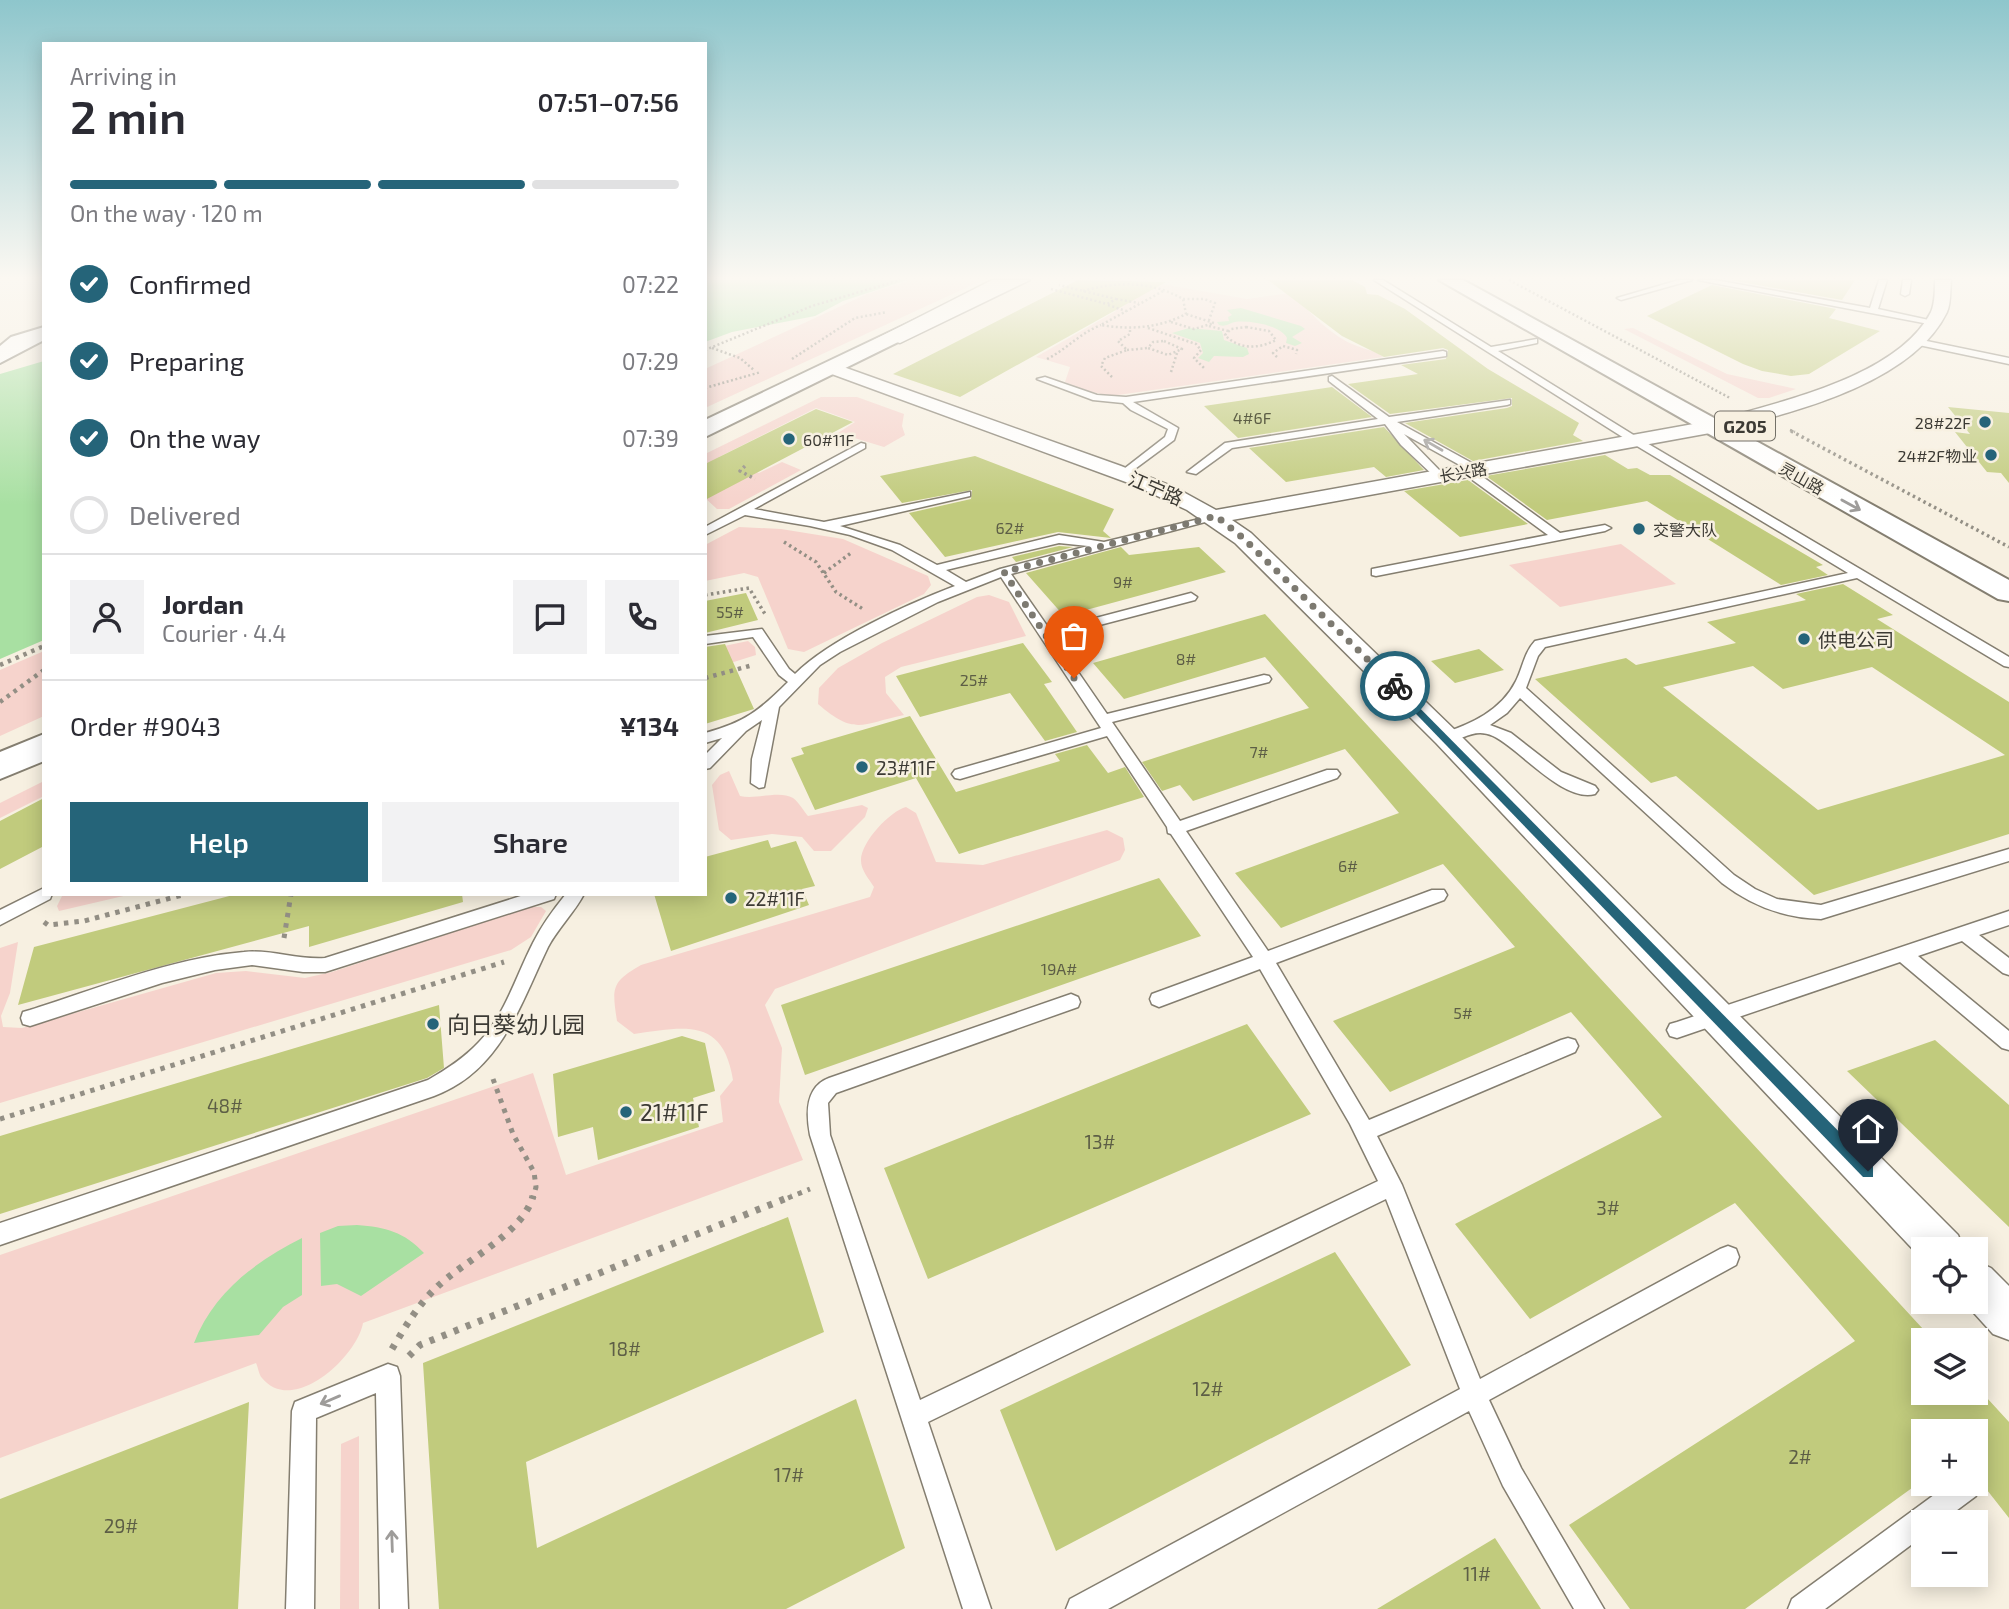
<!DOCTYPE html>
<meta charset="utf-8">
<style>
:root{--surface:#fff;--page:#f2f2f3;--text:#2b2b33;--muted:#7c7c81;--line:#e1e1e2;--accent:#256479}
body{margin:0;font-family:"Exo 2","Noto Sans SC",sans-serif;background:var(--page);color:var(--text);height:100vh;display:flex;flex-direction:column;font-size:26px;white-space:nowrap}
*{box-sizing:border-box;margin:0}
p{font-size:23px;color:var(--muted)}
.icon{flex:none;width:38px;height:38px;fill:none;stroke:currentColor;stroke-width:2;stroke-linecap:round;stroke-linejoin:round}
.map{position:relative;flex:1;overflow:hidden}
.panel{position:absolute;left:42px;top:42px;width:665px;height:854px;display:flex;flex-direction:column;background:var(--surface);border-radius:0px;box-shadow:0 4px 18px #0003}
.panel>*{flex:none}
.buttons{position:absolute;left:1911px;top:1237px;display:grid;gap:14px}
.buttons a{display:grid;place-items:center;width:77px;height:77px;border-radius:0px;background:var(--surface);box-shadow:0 4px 18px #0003;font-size:35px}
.pin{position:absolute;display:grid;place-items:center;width:60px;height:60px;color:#fff;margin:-72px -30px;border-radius:50% 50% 50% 0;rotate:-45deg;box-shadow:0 0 7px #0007}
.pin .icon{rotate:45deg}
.courier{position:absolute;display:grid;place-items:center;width:70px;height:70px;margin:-35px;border:5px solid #256479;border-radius:50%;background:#fff;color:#222;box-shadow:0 2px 9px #0007}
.headline em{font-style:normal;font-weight:600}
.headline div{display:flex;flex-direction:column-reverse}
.headline{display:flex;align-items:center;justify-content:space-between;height:119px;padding:0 28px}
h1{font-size:46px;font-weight:600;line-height:52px}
.bar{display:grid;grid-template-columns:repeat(4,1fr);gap:10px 7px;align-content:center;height:84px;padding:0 28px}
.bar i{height:9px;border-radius:5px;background:var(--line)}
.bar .active{background:var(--accent)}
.bar p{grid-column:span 4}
.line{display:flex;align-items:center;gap:18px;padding:0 28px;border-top:2px solid var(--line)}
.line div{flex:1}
.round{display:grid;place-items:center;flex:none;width:74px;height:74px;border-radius:0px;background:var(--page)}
ol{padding:0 28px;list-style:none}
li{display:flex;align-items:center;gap:21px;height:77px}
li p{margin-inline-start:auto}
li .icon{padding:7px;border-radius:50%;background:var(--accent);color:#fff;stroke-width:4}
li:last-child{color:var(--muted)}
li i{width:38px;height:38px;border:4px solid var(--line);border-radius:50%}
.action{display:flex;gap:14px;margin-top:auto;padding:14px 28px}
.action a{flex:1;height:80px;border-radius:0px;background:var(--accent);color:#fff;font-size:28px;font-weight:600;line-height:80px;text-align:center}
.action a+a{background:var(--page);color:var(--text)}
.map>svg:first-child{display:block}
.green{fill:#f6d3cc}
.water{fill:#a8e0a2}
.building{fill:#c1cb7d;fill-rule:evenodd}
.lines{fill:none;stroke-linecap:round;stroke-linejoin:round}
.lane-casing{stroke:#847e70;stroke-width:3}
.street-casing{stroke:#847e70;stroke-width:3}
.secondary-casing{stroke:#847e70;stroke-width:4}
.highway-casing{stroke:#847e70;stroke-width:4}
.path-far4{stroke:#938f85;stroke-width:2.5;stroke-dasharray:2 2.5;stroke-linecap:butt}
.path-far3{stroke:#938f85;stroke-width:3.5;stroke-dasharray:2.5 3.5;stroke-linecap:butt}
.path-far2{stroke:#938f85;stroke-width:4.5;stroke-dasharray:3.5 5;stroke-linecap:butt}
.path-far1{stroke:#938f85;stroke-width:5;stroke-dasharray:4.5 6;stroke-linecap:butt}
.path{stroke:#938f85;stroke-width:7;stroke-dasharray:5 8;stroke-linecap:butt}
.lane{fill:#fff;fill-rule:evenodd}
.street{fill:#fff;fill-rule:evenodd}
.secondary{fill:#fff;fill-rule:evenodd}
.highway{fill:#fff;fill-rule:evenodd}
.oneway{stroke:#9e9c9a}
.route{fill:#256479}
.done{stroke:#7d7a71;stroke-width:7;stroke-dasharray:0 12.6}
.poi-dot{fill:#256479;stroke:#f7f0e1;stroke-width:2.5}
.labels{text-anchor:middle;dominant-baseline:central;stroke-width:5;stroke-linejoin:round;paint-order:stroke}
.number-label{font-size:16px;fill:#5d5e46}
.far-poi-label{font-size:16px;fill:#3c3a34;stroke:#f7f0e1;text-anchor:end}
.far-street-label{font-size:16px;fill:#3c3a34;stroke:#f7f0e1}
.shield{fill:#f7f0e1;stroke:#747168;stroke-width:2}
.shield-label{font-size:18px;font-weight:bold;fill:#3c3a34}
.street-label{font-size:19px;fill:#3c3a34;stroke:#f7f0e1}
.poi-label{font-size:19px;fill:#3c3a34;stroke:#f7f0e1;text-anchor:start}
.near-number-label{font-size:19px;fill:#5d5e46}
.near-poi-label{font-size:23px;fill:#3c3a34;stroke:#f7f0e1;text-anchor:start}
</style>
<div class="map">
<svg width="2009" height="1609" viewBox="0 0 2009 1609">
<rect width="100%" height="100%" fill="#f7f0e1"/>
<!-- green -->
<path class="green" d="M912,280H983L705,408V369L867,294Z
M1156,283L1247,299L1291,293C1309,311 1331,337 1357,346C1367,350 1374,350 1383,357L1111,396L1083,390L1065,382L1070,367L1036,357L1116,311L1100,306Z
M1633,328L1727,374L1796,389L1769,398H1758L1624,329Z
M821,397H857L904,414L902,426L905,435L884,447L838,433L855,422L816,408L719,457L759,473L782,462L801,470L729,509H717L705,498V454Z
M739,527L781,529L843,539L928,576L931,585L924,594L804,652L788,649L758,577L744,573L705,581V545Z
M1621,544L1676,584L1560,607L1509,565Z
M989,595L1009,602L1026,636L901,667L885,677L886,693L904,715C861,724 855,736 818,704L819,688L838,668L882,643L977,597Z
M748,641L755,647L756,655L705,671V650Z
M44,651V716L0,736V670Z
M729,771L740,796C756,800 779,790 793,798C799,802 804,812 808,816L862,805L868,808L865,817L831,851H814L802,837L772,834L731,840L719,830L712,785L720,775Z
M44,781V796L0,818V803Z
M906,807L916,813L936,862L983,865L1107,830L1123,838L1125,850L1120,860L775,989L765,1005L782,1048L779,1102L803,1160L363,1323C357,1357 293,1416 262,1378C259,1375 258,1367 256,1363L0,1458V1255L533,1073L566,1175L723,1122L720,1096L733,1080C723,1017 685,1027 634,1034L617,1021C612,988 611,982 641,965L870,897L874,887C869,879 861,870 861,861C860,843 890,811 906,807Z
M63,894H132L59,911L57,906Z
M529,907H541L546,911L531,937L511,950L0,1103V948L18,942L10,993L1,1016L3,1027L22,1028L216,973L246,971L305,978L332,972Z
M359,1436V1609H340L341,1444Z"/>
<!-- water -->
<path class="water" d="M705,280H907L843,301L815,316L732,332L705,342Z
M1241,308L1301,326L1305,329L1292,337L1302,343L1295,346L1286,343L1287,338C1281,326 1251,320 1235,322C1227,324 1226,327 1219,325L1217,322L1229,321L1228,317L1232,315L1227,310Z
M1189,328L1222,331L1224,340L1247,348L1249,354L1243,357L1214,356L1209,362L1198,358L1203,353L1200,343L1172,333Z
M44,361V640L0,659V374Z
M357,1225C386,1227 404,1232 424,1253L361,1296L337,1284L321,1286L320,1233L338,1226Z
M302,1238V1295L283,1307L259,1335L194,1343C213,1293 256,1261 302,1238Z"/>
<!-- building -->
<path class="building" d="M1078,280L1166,282L960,397L893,374Z
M1268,280H1352L1365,287L1367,294L1378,295L1405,309L1488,369L1579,423L1573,435L1583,441L1473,461L1405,423L1507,408L1512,406V398L1390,414L1348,384L1418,374L1401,365L1446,359L1448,350L1443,348L1384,357L1342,336Z
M1730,280H1855L1842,300Z
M1712,285L1836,309L1829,318L1880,331L1809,374L1791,376L1762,371L1743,364L1647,316Z
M1332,387L1372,417L1238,438L1204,406Z
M1948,407L2009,413V483L2001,473L1987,472L1955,432L1970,434Z
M816,409L853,422L705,500V464Z
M1384,427L1424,470L1386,477L1374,467L1286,482L1249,448Z
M1605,455L1628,469L1637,468L1650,475H1670L1823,565L1816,567L1828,575L1781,585L1647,501L1547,520L1486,476Z
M975,456L1114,509L1103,531L1111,538L1058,532L945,557L909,513L971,499L972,490L902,503L880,476Z
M1468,480L1528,524L1460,537L1404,491Z
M1059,546L1073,547L1016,562L1012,557Z
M1121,547L1129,555L1199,547L1226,572L1064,616L1026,573Z
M1843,584L1893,615L1877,619L2009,702V834L1814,895L1676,776L1651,783L1535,679L1626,658L1636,665L1736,643L1707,622L1806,600L1796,594ZM1753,666L1783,689L1872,667L2005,755L1818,810L1663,687Z
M746,593L758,620L705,633V601Z
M1265,614L1923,1329V1393H1976V1386L2009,1422V1518L1976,1476V1432H1923V1480L1745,1609H1630L1569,1525L1855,1341L1735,1203L1530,1319L1455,1224L1662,1117L1571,1012L1390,1092L1333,1021L1515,947L1443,864L1281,928L1235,873L1399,813L1345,749L1193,801L1180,785L1162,791L1142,762L1309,708L1265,657L1124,699L1093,663Z
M1023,643L1052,682L1044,684L1077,732L1045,741L1010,693L920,717L896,676Z
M725,644L754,709L705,724V647Z
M1479,649L1504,670L1455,683L1431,661Z
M910,716L956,792L1060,761L1055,754L1087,745L1108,773L1125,767L1144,797L959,854L916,778L815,810L791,758L804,754L801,748Z
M44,798V846L0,869V821Z
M768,840L771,848L796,841L815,886L802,889L809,905L671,951L654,894H705V857Z
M1159,878L1201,936L805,1075L781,1005Z
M237,894H462L463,902L309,947V926L18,1005L34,947Z
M439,1005L444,1068L427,1078L0,1214V1136Z
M1247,1024L1311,1114L928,1279L884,1168Z
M682,1036L705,1043L715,1091L693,1098L699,1127L598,1160L593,1127L558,1137L553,1074Z
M1935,1040L2009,1105V1227L1847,1071Z
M788,1217L824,1332L526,1462L537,1548L856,1399L905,1548L786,1609H439L423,1363Z
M1335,1252L1411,1365L1056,1551L1000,1410Z
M249,1402L238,1609H0V1499Z
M1495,1538L1541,1609H1377Z"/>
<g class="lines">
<!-- lane casing -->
<g class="lane-casing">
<path id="lane" d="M992,280H1002L881,342L874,340Z
M1020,280H1030L900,343L893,341Z
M1374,280H1383L1491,347L1537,339V343L1498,351L1640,439L2009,657V667L2004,666L1857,578L1545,647L1538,656L1526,688L1734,875L1755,889L1777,899L1821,905L2009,849V861L1821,919C1784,918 1752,906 1722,883L1520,698L1507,713L1490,725L1511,733L1561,772L1595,786L1598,790L1595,794C1563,803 1519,748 1493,736C1471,726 1460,745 1441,740L1439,737L1441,734C1471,724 1501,711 1516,681C1523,667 1524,653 1535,641L1848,573L1632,443Z
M1679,280H1692L1621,300L1617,298Z
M1698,280H1715L1870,308L1879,280H1887L1878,309L1938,322L1934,325Z
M1903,280H1911L1909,294L1905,296L1901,294Z
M1917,339L2009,358V364L1914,344V340Z
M1443,351L1446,352V356L1133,402L1178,428L1174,440L1124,477L1120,476V472L1165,437L1168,429L1131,410L1123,403L1093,400L1037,379L1045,377L1097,395L1126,397Z
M1332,376L1389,417L1510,400V404L1507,405L1397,422L1479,467L1480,469L1476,472L1560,533L1605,525L1611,528L1605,531L1376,576L1372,575V569L1548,535L1463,473L1462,471L1465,468L1404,434L1445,476L1436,478L1401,445L1385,424L1232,448L1196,474L1187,472L1225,443L1378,419L1329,381V377Z
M861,443L865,444V448L754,509L824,522L970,492V496L840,526L900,545L937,565L1059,535L1104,542L1220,514V518L1011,574L1050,630L1191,593L1197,597L1195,600L1054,637L1107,714L1264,675L1269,676L1271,679L1269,682L1112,722L1180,821L1327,770H1337L1340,774L1337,778L1186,831L1268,951L1432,890H1444L1447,895L1444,900L1276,963L1369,1120L1561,1040L1568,1038L1575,1040L1578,1046L1575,1052L1377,1136L1402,1185L1480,1379L1720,1249L1728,1246L1736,1249L1739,1257L1736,1265L1489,1400L1521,1468L1604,1609H1574L1503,1486L1469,1411L1108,1609H1066L1070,1599L1460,1389L1386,1199L928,1422L991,1609H963L810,1135C806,1114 805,1087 829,1078L1071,994L1078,997L1080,1002L1078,1007L836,1093L828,1103L830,1135L920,1400L1378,1181L1350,1124L1260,969L1159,1007L1152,1004L1150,999L1152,994L1253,957L1171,834L1168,833L1167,827L1107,736L960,779L955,778L952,774L955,770L1101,728L1001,577L938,602L840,652L820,665L779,707L764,787L759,788L751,783L752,759L762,720L746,731L710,768L705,769V755L722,738L705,743V733C745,722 759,711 788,682L779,675L753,637L705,644V636L762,629L789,669L795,674C830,639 908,604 955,586L892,550L850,535L810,526L745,515L705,535V527ZM1059,543L1088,546L1000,569L966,582L946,570Z
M44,888V894H52L50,899L0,925V910Z
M527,894H556L554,899L325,972H303L252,965L215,970L162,983L30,1026L23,1024L21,1018L23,1012L30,1010C100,988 171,958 244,952C271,949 298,960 325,958Z
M566,894H584C574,913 558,928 548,947C520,1005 501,1071 434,1096L0,1245V1223L428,1080C447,1069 464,1058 479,1042C505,1015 516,976 533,943C542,925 553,910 566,894Z
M2009,911V925L1979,935L2009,958V975L2003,973L1962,941L1918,956L2009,1031V1050L2002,1048L1900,962L1677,1038L1670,1036L1667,1030L1670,1024L1677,1022Z
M388,1364L397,1367L400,1376L408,1609H380L376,1393L316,1418L314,1609H286L292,1411L295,1402Z
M1976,1478L1980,1487L1976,1496L1941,1522H1923V1536L1825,1609H1788L1792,1599L1949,1484H1976Z"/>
</g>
<!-- street casing -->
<g class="street-casing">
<path id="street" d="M1935,280H1951C1950,290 1951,303 1947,312C1914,380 1803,410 1735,427L1726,421L1728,417C1791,399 1899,374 1931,312C1935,303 1935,290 1935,280Z
M835,364L1121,466L1176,488L1216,510L1710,421L1717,423L1720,427L1717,431L1710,433L1232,520L1251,533L1456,731L1958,1235L1964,1250H1923V1260L1436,743L1235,543L1187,510L1134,485L829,373L826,369Z
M1976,1261L1991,1268L2009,1286V1340L1993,1334L1964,1302H1976Z"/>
</g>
<!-- secondary casing -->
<g class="secondary-casing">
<path id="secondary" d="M999,280H1024L705,437V420Z
M44,327V340L0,363V346L11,337Z
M44,734V761L0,779V752Z"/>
</g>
<!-- highway casing -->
<g class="highway-casing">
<path id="highway" d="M1439,280H1463L2009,580V601L1998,599Z"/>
</g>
<!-- path-far4 -->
<path class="path-far4" d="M1509,280L1730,398
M1051,289L1107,304L1116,299L1059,285
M1083,291C1117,281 1152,281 1183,299L1186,314C1159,328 1131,330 1101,325L1165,290
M1116,299L1139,303
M1183,299H1204L1215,303L1209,320
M1108,305L1126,311
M1171,322L1194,329L1214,323L1186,314
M1209,326L1228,331
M1246,327L1269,331L1276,340C1259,349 1239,350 1225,335L1231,329Z
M1148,328L1196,344L1201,350L1194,358L1205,369
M1164,341L1182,349L1168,355L1148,348L1153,342Z
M712,348L740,358L755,371
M705,350L812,306L900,280
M1127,350L1148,348
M1277,357L1273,353L1283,346L1297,350L1296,354
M792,359L855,318L887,312
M1047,359C1067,349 1080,333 1101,325
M1171,372L1177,353
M1112,377L1101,366L1105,358L1127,350L1118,341L1130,334V328
M705,388L761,372
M1790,430L1795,432"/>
<!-- path-far3 -->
<path class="path-far3" d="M1791,431L2009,547
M745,466L740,471L755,479
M784,542L816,562L836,592L863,609
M824,573L851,553
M705,595L749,588L765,614"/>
<!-- path-far2 -->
<path class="path-far2" d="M0,665L44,646
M705,678L753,665
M0,702L44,670"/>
<!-- path-far1 -->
<path class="path-far1" d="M44,922L48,925L84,921L186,894
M284,938L291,894
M493,1079L513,1134L534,1172L536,1187L533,1198
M0,1119L504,962
M788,1198L810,1189"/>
<!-- path -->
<path class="path" d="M392,1349C405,1327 418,1305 436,1288C463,1261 523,1234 533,1196
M409,1356L420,1345L792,1196"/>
<!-- lane -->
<use href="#lane" class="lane"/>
<!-- street -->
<use href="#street" class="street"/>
<!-- secondary -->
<use href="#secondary" class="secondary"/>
<!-- highway -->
<use href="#highway" class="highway"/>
</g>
<!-- one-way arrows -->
<defs><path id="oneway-shaft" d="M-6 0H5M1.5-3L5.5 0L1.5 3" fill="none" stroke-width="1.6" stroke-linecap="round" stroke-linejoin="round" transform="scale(1.75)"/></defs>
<g class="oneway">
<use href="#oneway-shaft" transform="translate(1433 445) rotate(-150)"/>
<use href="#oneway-shaft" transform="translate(1851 505) rotate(29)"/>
<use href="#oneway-shaft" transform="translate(330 1400) rotate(157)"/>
<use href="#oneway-shaft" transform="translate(392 1541) rotate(-92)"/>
</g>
<!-- sky -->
<linearGradient id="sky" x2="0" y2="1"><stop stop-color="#8ec6cc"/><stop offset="0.55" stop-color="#fbf8f2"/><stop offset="1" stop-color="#fbf8f2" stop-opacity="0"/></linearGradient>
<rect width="2009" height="505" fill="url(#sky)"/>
<!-- route -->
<path class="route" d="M1395,683L1873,1166V1177H1863L1391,688L1390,686Z"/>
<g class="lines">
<!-- done -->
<path class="done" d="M1074,678L1004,572L1216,516L1243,538L1395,686"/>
</g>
<!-- markers -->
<g class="poi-dot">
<circle cx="1985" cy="422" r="7"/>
<circle cx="789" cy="439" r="7"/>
<circle cx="1991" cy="455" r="7"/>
<circle cx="1639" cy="529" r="7"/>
<circle cx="1804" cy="639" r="7"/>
<circle cx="862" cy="767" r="7"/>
<circle cx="731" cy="898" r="7"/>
<circle cx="433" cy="1024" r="7"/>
<circle cx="626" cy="1112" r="7"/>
</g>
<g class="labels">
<!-- number labels -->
<g class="number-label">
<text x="1252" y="417">4#6F</text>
<text x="1010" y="527">62#</text>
<text x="1123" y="581">9#</text>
<text x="730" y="611">55#</text>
<text x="1186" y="658">8#</text>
<text x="974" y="679">25#</text>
<text x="1259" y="751">7#</text>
<text x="1348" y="865">6#</text>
<text x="1059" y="968">19A#</text>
<text x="1463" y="1012">5#</text>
</g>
<!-- far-poi labels -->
<g class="far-poi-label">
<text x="1971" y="422">28#22F</text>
<text x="803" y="439" text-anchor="start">60#11F</text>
<text x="1977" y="455">24#2F物业</text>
<text x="1653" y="529" text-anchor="start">交警大队</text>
</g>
<!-- far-street labels -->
<g class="far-street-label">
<text transform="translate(1463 472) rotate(-10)">长兴路</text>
<text transform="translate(1802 478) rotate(29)">灵山路</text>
</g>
<!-- shield labels -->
<rect class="shield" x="1715" y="411.5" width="60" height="29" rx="5"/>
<g class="shield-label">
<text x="1745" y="426">G205</text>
</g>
<!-- street labels -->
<g class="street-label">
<text transform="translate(1156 488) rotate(23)">江宁路</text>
</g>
<!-- poi labels -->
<g class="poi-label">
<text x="1818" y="639">供电公司</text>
<text x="876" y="767">23#11F</text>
<text x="745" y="898">22#11F</text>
</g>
<!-- near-number labels -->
<g class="near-number-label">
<text x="225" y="1105">48#</text>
<text x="1100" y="1141">13#</text>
<text x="1608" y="1207">3#</text>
<text x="625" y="1348">18#</text>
<text x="1208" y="1388">12#</text>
<text x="1800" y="1456">2#</text>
<text x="789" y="1474">17#</text>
<text x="121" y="1525">29#</text>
<text x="1477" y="1573">11#</text>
</g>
<!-- near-poi labels -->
<g class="near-poi-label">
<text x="447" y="1024">向日葵幼儿园</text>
<text x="640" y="1112">21#11F</text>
</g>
</g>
</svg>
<div class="buttons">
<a><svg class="icon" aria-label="locate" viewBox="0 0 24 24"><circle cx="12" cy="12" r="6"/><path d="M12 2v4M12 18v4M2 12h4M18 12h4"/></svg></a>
<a><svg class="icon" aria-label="layers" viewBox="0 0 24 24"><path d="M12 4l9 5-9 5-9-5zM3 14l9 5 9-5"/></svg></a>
<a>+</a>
<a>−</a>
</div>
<div class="pin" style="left:1074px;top:678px;background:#ea580c"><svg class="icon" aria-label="bag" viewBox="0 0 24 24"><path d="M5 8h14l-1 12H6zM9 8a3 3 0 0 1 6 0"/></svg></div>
<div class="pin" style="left:1868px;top:1171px;background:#1f2937"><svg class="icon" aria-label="home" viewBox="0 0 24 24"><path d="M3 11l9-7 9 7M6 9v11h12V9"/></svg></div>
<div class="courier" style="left:1395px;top:686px"><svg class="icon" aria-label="bike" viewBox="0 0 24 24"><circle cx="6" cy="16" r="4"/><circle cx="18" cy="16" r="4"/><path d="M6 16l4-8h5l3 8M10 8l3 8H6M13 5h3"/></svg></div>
<section class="panel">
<div class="headline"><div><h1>2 min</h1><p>Arriving in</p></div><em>07:51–07:56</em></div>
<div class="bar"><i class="active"></i><i class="active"></i><i class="active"></i><i></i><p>On the way · 120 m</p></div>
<ol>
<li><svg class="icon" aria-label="check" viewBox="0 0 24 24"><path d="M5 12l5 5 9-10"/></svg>Confirmed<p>07:22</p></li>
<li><svg class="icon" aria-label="check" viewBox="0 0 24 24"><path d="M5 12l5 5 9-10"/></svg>Preparing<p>07:29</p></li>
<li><svg class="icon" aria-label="check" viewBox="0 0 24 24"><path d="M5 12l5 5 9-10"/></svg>On the way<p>07:39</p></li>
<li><i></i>Delivered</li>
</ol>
<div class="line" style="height:126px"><a class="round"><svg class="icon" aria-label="person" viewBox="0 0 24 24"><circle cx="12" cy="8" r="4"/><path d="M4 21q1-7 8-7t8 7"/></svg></a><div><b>Jordan</b><p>Courier · 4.4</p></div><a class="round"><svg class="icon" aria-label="chat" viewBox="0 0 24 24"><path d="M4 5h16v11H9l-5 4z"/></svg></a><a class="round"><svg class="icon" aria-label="phone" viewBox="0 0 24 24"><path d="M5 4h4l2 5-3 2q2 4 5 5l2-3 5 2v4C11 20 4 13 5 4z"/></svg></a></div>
<div class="line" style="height:91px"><div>Order #9043</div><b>¥134</b></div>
<div class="action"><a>Help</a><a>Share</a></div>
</section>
</div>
